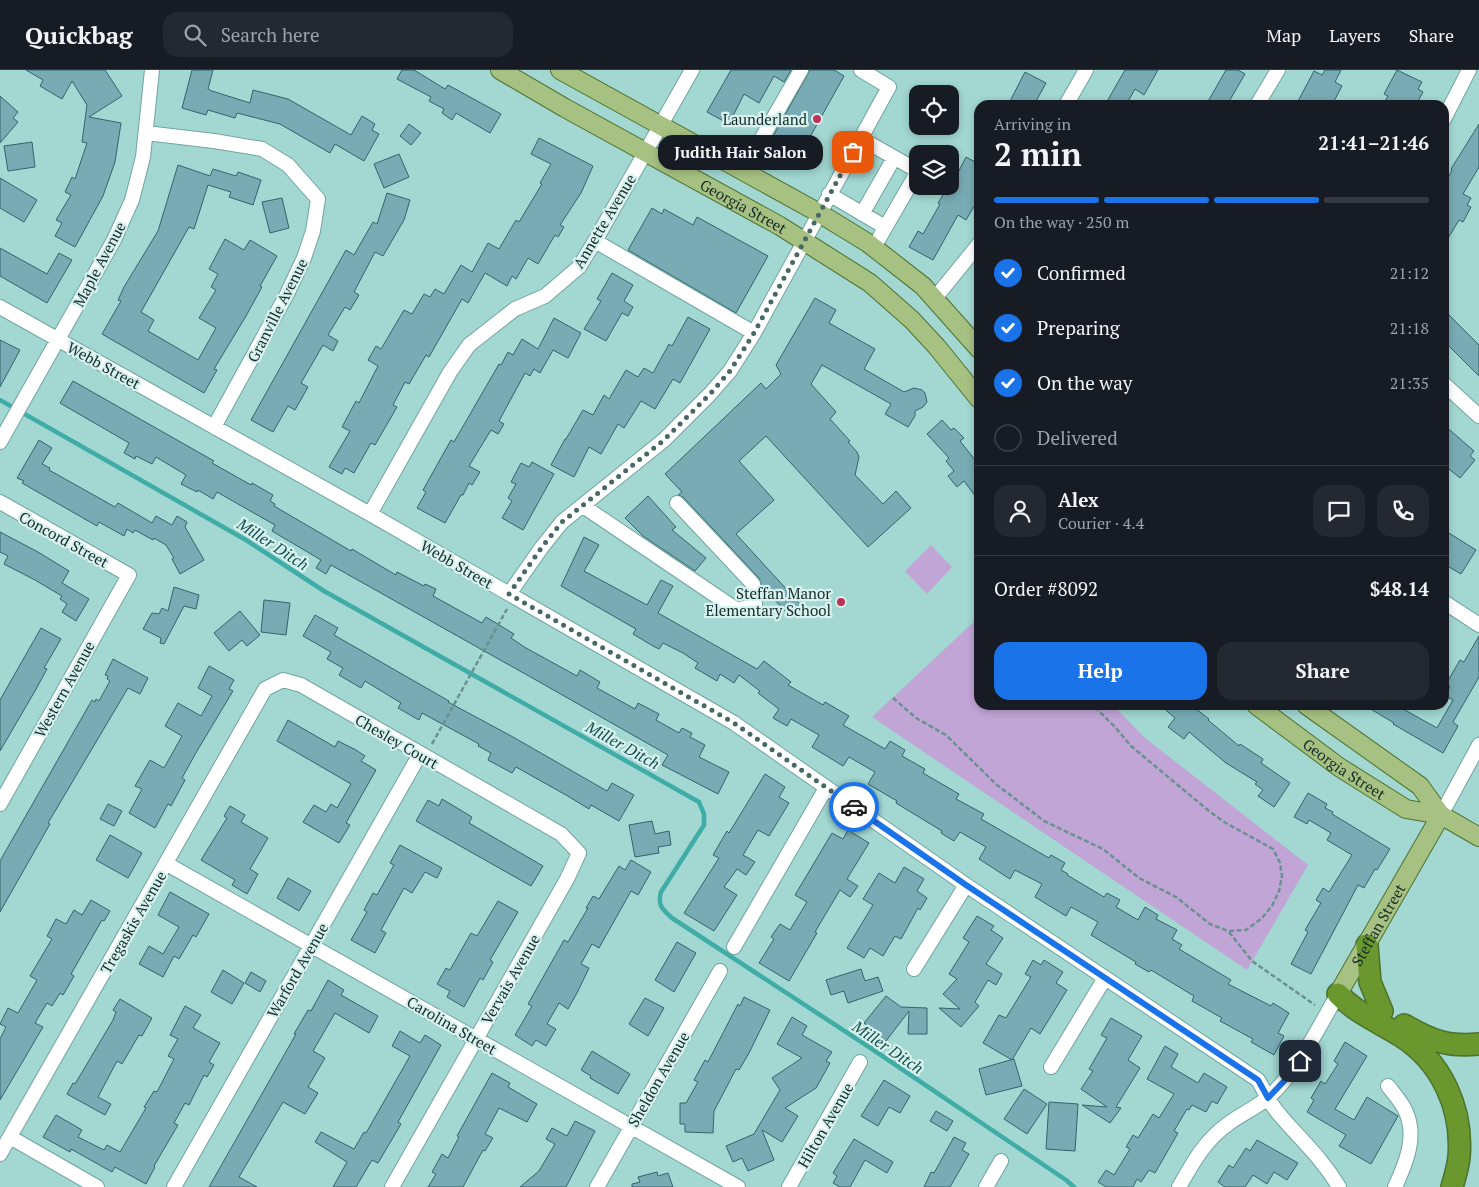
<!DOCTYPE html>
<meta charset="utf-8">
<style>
:root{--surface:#171b24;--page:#242831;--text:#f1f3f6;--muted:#9ea1a6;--line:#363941;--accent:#1a73e8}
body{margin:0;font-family:"PT Serif",serif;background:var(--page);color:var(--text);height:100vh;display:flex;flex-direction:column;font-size:19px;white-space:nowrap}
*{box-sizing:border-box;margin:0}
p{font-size:16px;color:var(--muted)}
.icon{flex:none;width:28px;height:28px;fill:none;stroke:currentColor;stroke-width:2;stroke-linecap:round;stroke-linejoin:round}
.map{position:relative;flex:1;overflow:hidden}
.drawer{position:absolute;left:974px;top:30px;width:475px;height:610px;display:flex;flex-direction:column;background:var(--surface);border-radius:15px;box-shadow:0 2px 8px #0003}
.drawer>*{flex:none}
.fabs{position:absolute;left:909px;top:15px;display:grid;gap:10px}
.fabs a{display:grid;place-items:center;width:50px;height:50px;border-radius:10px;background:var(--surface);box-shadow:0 2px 8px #0003;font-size:25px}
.pin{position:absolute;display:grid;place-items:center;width:42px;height:42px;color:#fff;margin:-21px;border-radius:10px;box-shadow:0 2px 8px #0006}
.courier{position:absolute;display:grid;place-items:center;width:50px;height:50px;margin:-25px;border:4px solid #1a73e8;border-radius:50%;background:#fff;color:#222;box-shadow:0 1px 6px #0007}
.bubble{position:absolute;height:35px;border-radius:15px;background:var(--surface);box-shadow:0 2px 8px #0003;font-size:16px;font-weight:700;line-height:35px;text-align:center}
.summary em{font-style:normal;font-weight:700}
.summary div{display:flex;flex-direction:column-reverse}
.summary{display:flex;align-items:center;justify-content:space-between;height:85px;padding:0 20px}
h1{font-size:32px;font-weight:700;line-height:38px}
.bar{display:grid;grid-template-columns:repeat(4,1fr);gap:8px 5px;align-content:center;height:60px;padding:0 20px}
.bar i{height:6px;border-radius:4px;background:var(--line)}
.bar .active{background:var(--accent)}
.bar p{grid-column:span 4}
.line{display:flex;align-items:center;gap:12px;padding:0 20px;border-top:1px solid var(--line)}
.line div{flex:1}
.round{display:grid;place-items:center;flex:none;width:52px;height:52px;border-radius:15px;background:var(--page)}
ol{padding:0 20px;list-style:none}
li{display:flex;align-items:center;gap:15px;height:55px}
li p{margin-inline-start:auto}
li .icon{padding:5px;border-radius:50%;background:var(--accent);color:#fff;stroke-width:4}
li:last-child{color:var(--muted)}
li i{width:28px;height:28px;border:2px solid var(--line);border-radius:50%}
.primary-button{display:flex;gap:10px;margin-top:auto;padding:10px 20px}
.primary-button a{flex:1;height:58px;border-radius:15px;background:var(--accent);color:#fff;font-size:20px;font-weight:700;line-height:58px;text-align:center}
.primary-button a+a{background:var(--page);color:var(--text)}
header{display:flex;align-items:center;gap:30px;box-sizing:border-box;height:70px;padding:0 25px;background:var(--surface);border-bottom:1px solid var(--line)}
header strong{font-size:24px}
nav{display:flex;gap:28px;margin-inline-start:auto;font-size:18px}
.search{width:350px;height:45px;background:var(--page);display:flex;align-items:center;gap:12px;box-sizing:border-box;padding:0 18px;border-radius:15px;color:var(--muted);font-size:19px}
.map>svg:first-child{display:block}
.green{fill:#c1a5d7}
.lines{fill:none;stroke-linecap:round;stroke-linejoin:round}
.stream{stroke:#40aca6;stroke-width:4.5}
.building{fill:#78abb4;stroke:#32646c}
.minor-casing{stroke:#71a5a1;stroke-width:16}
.major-casing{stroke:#4d722d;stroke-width:20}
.highway-casing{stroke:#4d722d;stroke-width:24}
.path{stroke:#69918d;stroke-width:2.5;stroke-dasharray:5 2.5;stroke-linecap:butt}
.minor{stroke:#fff;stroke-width:14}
.major{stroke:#a6c182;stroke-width:18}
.highway{stroke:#6a972e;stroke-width:21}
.done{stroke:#476865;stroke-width:5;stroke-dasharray:0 9}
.route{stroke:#1a73e8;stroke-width:6}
.poi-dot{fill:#c03057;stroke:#d7f2ef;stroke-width:2}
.labels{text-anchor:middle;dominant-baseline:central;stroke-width:4.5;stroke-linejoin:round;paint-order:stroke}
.poi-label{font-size:15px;fill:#162c2a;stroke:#d7f2ef;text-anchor:end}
.street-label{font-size:15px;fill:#162c2a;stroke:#d7f2ef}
.water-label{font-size:16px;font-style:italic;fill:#14514e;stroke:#d7f2ef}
</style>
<header>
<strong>Quickbag</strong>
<div class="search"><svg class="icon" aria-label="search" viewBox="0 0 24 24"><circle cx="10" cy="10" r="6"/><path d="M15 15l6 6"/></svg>Search here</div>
<nav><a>Map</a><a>Layers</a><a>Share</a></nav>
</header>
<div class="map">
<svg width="1479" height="1117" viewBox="0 0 1479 1117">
<rect width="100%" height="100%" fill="#a2d7d2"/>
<!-- green -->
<path class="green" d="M931,475L952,497L927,524L905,501Z
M979,547V635H1113L1145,668L1308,795L1247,900L872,647Z"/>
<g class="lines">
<!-- stream -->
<path class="stream" d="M0,330L246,470L324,521L699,732L704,744V755L661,822C657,835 663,840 672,848L869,977L1066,1110L1074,1117"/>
</g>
<!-- building -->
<path class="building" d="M26,0H105L122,26L89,47L121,53L115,92L103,126L75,177L55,166L62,153L56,150L71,125L65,122L72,107L75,109L87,73L82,72L87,35L72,11L62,29L40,16L43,10Z
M192,0H213L208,19L212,21L250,33L253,20L288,29L351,65L362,46L375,54L372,60L379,64L364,91L335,74L330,83L280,54L237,43L235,48L208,40L206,45L182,38Z
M402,0H414L445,19L448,15L501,44L490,63L456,43L452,50L442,43L444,39L429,31L431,27L397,9Z
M731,0H791L784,12L774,6L759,33L744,24L729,54L707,42Z
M810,0H834L844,6L795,94L766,79Z
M1125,0H1158L1144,25L1135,19L1126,35H1105Z
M1226,0H1238L1245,4L1227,35H1206Z
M1325,0H1341L1335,12L1342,16L1332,35H1296L1314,1L1322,5Z
M1397,0L1422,12L1418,19L1423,22L1416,35H1383L1388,26L1384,24Z
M1025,2L1046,13L1034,35H1008Z
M0,26L18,42L13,48L18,52L0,73Z
M409,54L421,63L411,75L400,66Z
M1479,54V97L1463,124L1471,128L1467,135L1471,137L1463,152L1459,150L1444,175V116L1452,100L1451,99Z
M539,68L593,96L581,123L560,155L564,157L558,167L555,165L538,194L528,188L516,209L512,206L507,216L485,203L468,233L462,229L429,287L426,285L409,314L405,312L393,335L397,337L375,375L371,373L354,403L345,398L342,404L329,397L350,361L342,357L356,331L359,333L378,296L368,290L376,276L381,279L404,240L412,244L424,224L430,227L435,219L444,224L461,195L472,202L488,173L499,179L516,150L519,152L542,114L540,113L551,94L531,84Z
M32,72L35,97L8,101L4,76Z
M399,84L409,107L384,118L374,94Z
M966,87L979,94V128L966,150L958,145L933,190L909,177L918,161L923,164L940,134L938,133L948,117L950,118Z
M178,95L210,106L213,99L236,106L238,102L261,110L253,135L229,127L231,122L208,115L194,159L189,157L141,242L154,250L148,261L198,290L216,258L199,248L216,220L211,217L218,204L209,199L225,169L244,180L250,170L277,186L260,216L262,217L246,246L214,299L217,300L204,323L102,264L121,231L118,230L124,217L158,161Z
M0,108L37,130L24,152L0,138Z
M387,123L410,130L404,150L383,186L375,182L354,222L359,225L350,240L345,237L328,265L338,271L333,281L323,275L301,313L308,317L295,340L288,336L273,362L251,350L346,180L354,185L373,152L377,154Z
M282,128L289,158L270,163L262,132Z
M652,138L662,144L664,139L693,155L697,147L768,186L736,243L628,180Z
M0,178L47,204L59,183L72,190L47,233L0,206Z
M612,203L633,215L624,231L633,237L628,246L622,243L606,271L584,259L601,231L597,229Z
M815,228L836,240L829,253L875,279L864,299L904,322L914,318L922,320L925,323L927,332L923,337L915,341V346L908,357L885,344L891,334L822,295L811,314L836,342L830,349L850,371L848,372L857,382L859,387L855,405L883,434L896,421L911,438L868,477L766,366L739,391L774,430L736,464L800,534L790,546L762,517L759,508L683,427L678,425L682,422L665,404L761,313L766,319L781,304L776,295Z
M1444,240L1479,275V306L1444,271Z
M688,247L710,259L680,313L673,309L655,339L641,331L624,358L618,354L601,384L589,377L574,407L551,395L565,369H566L583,340L593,345L604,325L609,329L626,300L638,307L644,298L653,303L669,274L672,276Z
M554,248L581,263L568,288L553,280L540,303L534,299L530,306L525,303L499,351L504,354L498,364L491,360L469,396L480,402L472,415L469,413L463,425H461L445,453L417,438L426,422L423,420L451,370L454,372L499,294L501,295L508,282L513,285L522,269L538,279Z
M0,270L20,280L0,317Z
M73,311L214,391L212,393L251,415L252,413L273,425L270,431L275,434L274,436L351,481L352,479L396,505L397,502L424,516L425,514L436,519L433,526L482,553L486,547L514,564L511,568L526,578L577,606L580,600L600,612L597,618L635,639L638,633L659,644L656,650L679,663L682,658L692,663L690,667L705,675L699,687L729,702L718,724L662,695L668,685L543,614L331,495L326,504L316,498L321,490L272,461L275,455L245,438L217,422L213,429L198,420L197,422L181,414L186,405L156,387L152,394L136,386L135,389L124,383L129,373L60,333Z
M942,350L951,360L954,358L964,368L960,371L979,395V431L964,411L957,417L948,406L954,401L946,391L949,388L927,364Z
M1444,355L1474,381L1470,386L1475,390L1460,408L1444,395Z
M39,370L52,378L42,394L50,398L49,400L115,437L118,433L152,453L156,446L172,455L177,446L187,452L185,457L204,490L180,504L172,489L174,488L166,475L154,468L153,470L135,460L133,463L127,459L124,466L99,452L97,456L22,413L24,411L17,408Z
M532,392L554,404L523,460L502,448L512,431L508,428L516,414L511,412L521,393L529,397Z
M648,426L676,457L672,460L706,488L695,501L643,466L625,448Z
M1444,460L1476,480L1461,504L1444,494Z
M0,462L38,482L69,501L62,513L89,529L76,551L62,542L67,534L60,529L62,526L35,510L4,494L8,486L0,482Z
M584,467L599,475L584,501L647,535L661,510L673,516L658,543L757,599L764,591L791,612L788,615L823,635L825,632L849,646L843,655L885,679L890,671L905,680L902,686L925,699L923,703L959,724L956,729L984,744L981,749L1049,788L1051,785L1065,793L1061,800L1068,804L1067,805L1104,827L1107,823L1120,830L1116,837L1138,850L1145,837L1158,845L1156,849L1177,860L1172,869L1182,875L1179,879L1231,910L1228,914L1271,936L1273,933L1289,943L1278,963L1284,966L1274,985L1251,972L1253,969L1220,951L1222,948L1192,931L1194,926L1151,900L1149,902L1135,894L1136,892L1091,865L1098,852L1071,837L1066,846L1035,827L1042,814L1015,800L1010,809L979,789L986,777L960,762L954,771L941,763L942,761L896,733L897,731L868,714L875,702L849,687L843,696L812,677L819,665L791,649L787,656L773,648L779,639L758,623L760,621L739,605L734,613L720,604L717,611L695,598L698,593L683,583L663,573L659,579L653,576L633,564L636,559L561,516Z
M174,517L199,525L196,539L184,536L164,574L160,573L161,568L143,559L152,543L159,544L162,538L168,541Z
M264,530L290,533L286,565L261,562Z
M240,541L260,565L247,576L242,570L229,581L214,563Z
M315,545L338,558L334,565L449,631L448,632L513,667L607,721L612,713L634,725L619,751L591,735L589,739L566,725L516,697L512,703L488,690L491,683L478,676L479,674L422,643L419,650L398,638L401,633L365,611L361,618L339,605L343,598L327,589L331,582L303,566Z
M41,558L61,569L44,598L47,599L35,621L0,681V630Z
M1479,566V607L1453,652L1458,656L1443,683L1393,654L1394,653L1364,635H1396L1437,658L1453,630L1445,626L1450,617L1446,614L1460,590L1464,592Z
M113,589L148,608L140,624L128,618L48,753L50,754L0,842V791L92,630L95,632L96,629L99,631L110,611L107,609L108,606L105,605Z
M209,596L234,610L229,619L233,621L197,681L182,708L185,710L171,736L168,734L155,758L129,743L142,719L135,716L150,690L164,698L182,666L165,656L178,633L201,646L212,626L198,618Z
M1160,635H1191L1209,649L1208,650L1239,676L1240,674L1263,689L1261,693L1290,713L1274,737L1258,726L1263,720L1255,714L1257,712L1226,693L1189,662L1184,669L1168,657L1175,648Z
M288,650L335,677L338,671L356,680L365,686L361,691L376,700L346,753L350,755L339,773L303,752L314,735L326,742L331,734L337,738L351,714L277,671Z
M765,704L785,717L779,727L789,733L769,766L758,760L743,785L755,792L746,805L737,799L724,817L737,825L714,861L684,843L719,788L713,785L727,761L729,763Z
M1308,723L1327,734L1325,738L1333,742L1332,744L1390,779L1377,800L1375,799L1364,818L1358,815L1311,904L1291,894L1308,862L1305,860L1321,833L1316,830L1323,818L1329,822L1352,785L1327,770L1331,763L1309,750L1307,754L1294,747Z
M442,729L472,747L469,753L543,796L531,816L416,751L428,730L439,736Z
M108,734L122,741L114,756L100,749Z
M230,736L245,745L241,752L268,768L250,799L258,804L247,824L232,815L235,810L201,790L227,748L224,746Z
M652,751L655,764L669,761L671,775L658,777L659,783L635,787L629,755Z
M848,760L869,773L847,809L858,816L850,827L840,820L815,862L817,863L789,911L759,893L774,869L771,867L780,854L790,860L807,832L795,825L832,763L843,769Z
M110,765L142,783L128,808L96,790Z
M400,775L442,798L437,808L425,802L412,823L404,818L381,860L386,863L375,883L351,870L367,842L364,840L373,823L377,825L394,795L390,793Z
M631,790L651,802L638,825L631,821L599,878L592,874L581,894L589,898L577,923L568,939L559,933L547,954L556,959L546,976L536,970L532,976L515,965L532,936L528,934L564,870L568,872L588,838H586L593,826L599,829L619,796L625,800Z
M904,797L924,809L917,821L927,828L920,840L918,838L901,869L895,866L883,886L870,878L864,888L847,878L873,835L863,829L879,803L895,813Z
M288,808L311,821L299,841L277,828Z
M170,822L209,844L196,867L193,865L179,889L174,886L163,907L139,894L149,876L163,884L179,857L158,845Z
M91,830L110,841L104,851L102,850L71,904L74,906L63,925L60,923L52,936L47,933L35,953L43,957L0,1030V969L6,957L0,954L8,938L18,943L37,910L30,906L52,869L47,866L56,849L66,854L74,840L82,845Z
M498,831L518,842L490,890L493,892L483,910L480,908L464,937L447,927L450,921L437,914L446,898L450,900L471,863L477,866Z
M977,846L994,856L991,860L1003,868L986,894L1002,904L996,915L988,910L975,932L979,936L961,957L939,938L960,939L943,924L957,909L949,904L969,872L963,868Z
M677,872L696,883L674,922L655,910Z
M1033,890L1041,895L1044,890L1063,902L1056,913L1067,920L1040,964L1031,958L1012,990L983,973L999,945L1006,948L1031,907L1025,904Z
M861,899L865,911L878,907L883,921L848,933L844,921L831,925L826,910Z
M223,900L244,913L232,934L211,922Z
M251,902L266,911L260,922L245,913Z
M328,910L344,920L341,925L378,946L369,963L335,943L313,981L325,988L308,1017L318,1023L305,1044L283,1032L239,1107L257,1117H209L296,964H294L308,940L311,941Z
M886,926L901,937L927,938V964H908L909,941L886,971L864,953Z
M744,927L770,940L749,983L739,1000L736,999L714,1041L713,1063L685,1062V1054H680V1033H686L698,1012L694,1010L705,990L708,992L738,934L740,936Z
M645,928L664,938L648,966L629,954Z
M120,929L152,948L142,966L139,965L122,994L117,991L98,1027L111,1034L105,1045L67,1024L73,1013L75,1014L113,950L116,942L113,940Z
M185,936L201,945L193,958L220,973L209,992L214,995L207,1007L204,1005L189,1035L185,1033L174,1053L178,1055L154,1096L155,1097L146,1114L115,1097L112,1102L71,1079L70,1082L43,1067L56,1045L82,1060L78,1067L104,1080L107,1075L120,1082L146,1038L144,1037L154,1021L157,1022L174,989L168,986L178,969L170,965Z
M792,947L807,956L802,965L832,982L826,991L830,993L816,1018L785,1038L798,1046L782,1072L762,1060L774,1090L748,1101L742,1088L733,1092L726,1076L754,1064L780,1020L772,1008L802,988L777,974Z
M1111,948L1142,966L1128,990L1140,998L1116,1037L1121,1038L1110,1053L1082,1035L1107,1037L1081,1019L1093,1001L1089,999L1107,968L1101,965Z
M400,961L420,973L425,965L441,975L398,1052L401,1054L378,1093L372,1090L356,1117H333L347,1092L315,1072L321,1062L354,1079L364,1062L366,1063L410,986L392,976Z
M1345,972L1367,986L1335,1039L1354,1050L1367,1027L1398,1046L1371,1094L1339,1076L1346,1065L1307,1042L1314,1030L1311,1028L1321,1011L1325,1014L1338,994L1334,991Z
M1165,976L1178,984L1171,997L1198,1013L1204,1003L1227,1017L1217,1034L1212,1031L1206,1042L1192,1035L1189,1040L1187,1039L1174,1061L1178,1063L1155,1103L1149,1100L1141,1112L1137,1109L1133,1117H1106L1098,1112L1106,1100L1114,1105L1130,1079L1126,1077L1133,1065L1138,1068L1153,1044L1159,1048L1174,1024L1147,1009Z
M592,981L630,1004L618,1024L590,1008L591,1006L581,1000Z
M1014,989L1022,1016L986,1025L979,999Z
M492,1003L510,1013L508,1017L537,1034L527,1052L499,1038L485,1064L493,1068L485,1081L483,1080L463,1117H428L436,1104L432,1102L442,1084L448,1088L459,1067L457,1066Z
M884,1010L910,1026L900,1043L889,1037L878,1056L861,1046Z
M1024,1019L1047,1034L1027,1064L1004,1049Z
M1049,1032L1078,1034L1075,1081L1046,1079Z
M936,1041L953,1051L947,1061L930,1051Z
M575,1051L595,1061L566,1117H520L539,1101L555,1074L546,1069L552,1058L567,1066Z
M954,1067L966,1073L962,1080L969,1084L950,1117H924L931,1102L934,1103Z
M854,1069L893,1092L887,1103L865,1090L850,1117H840L833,1113L837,1106L833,1103Z
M1257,1070L1298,1093L1287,1110L1274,1102L1267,1114L1253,1105L1245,1117H1225L1218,1112L1229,1095L1233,1098L1246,1078L1250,1081Z
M657,1102L658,1106L668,1103L673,1117H632V1114L640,1112L638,1107Z"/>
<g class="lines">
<!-- minor casing -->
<g class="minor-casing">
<path id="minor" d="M1066,35L1086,0
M1257,35L1278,0
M1444,49L1469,0
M146,63L214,71L262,79L288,95L318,129L313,161L304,188L287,224L214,357
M860,68L918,101
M743,101L801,0
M829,124L885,157
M862,144L894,88
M595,171L754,263
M874,177L918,101
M935,228L979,174
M0,237L370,444L734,653L966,815L1258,1010C1265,1022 1270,1034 1279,1044C1300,1069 1322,1088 1339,1117
M1444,314L1479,346
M0,372L114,170L132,130L143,87L152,0
M0,432L129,505L0,734
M583,436L737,540L755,535L753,514L677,433
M370,444L450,302L469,275L515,239L545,226L579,197L595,171L692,0
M509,524L542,477L562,452L664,370L710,324L730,301L754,263L889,17L861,0
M1444,532L1479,555
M1441,745L1479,675
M167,794L738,1117
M734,877L826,718
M914,899L966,815
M1051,997L1105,908
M1388,1016C1394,1024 1402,1032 1406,1042C1417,1067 1406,1093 1395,1117
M10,1067L97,1117
M0,1084L265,619L283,610L301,615L561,764L579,783L567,809L392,1117
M174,1117L420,684
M597,1117L720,901
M789,1117L860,992
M986,1117L1001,1091
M1179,1117C1192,1094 1205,1070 1228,1054C1241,1044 1258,1037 1270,1026C1300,997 1317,960 1338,924"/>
</g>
<!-- major casing -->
<g class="major-casing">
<g id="major">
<path id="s1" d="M500,0L565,38L780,156L870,213L912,250L937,277L979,329"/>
<path d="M560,0L819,143L868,173L923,216L979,279"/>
<path id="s2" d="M1256,635L1339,697L1406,739L1441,745L1479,767"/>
<path d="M1306,635L1420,716L1441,745"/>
<path id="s3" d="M1338,924L1441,745"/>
</g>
</g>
<!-- highway casing -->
<g class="highway-casing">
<path id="highway" d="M1367,875L1370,912L1382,941
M1338,924C1356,943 1379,952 1401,966C1442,992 1463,1039 1459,1087C1458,1097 1455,1107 1452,1117
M1404,955C1432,971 1447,977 1479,974"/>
</g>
<!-- path -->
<path class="path" d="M893,628L916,648L946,665L997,715L1044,751L1103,779L1139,808L1176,827L1210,854L1228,861L1246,860L1261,849L1272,836L1279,821L1282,806L1280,793L1273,779L1224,752L1209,741L1131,676L1115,657L1093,635
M432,674L507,539
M1229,862L1252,891L1315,935"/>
<!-- minor -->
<use href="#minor" class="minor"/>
<!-- major -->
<use href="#major" class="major"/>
<!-- highway -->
<use href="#highway" class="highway"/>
</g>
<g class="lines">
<!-- done -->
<path class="done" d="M853,82L754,263L730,301L710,324L664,370L562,452L542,477L509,524L734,653L854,737"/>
<!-- route -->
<path class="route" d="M854,737L966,815L1258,1010L1268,1028L1287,1008L1300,991"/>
</g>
<!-- markers -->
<g class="poi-dot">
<circle cx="817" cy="49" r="5"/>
<circle cx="841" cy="532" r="5"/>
</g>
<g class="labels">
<!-- poi labels -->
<g class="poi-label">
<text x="807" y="49">Launderland</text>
<text x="831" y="523">Steffan Manor<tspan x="831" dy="17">Elementary School</tspan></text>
</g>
<!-- street labels -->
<g class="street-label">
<text stroke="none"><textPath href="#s1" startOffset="279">Georgia Street</textPath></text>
<text transform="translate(604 151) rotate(-59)">Annette Avenue</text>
<text transform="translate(99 194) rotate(-62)">Maple Avenue</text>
<text transform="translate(277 240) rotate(-63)">Granville Avenue</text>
<text transform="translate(104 295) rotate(29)">Webb Street</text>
<text transform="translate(64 469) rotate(29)">Concord Street</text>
<text transform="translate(457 494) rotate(30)">Webb Street</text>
<text transform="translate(64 619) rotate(-61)">Western Avenue</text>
<text transform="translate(397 671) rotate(30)">Chesley Court</text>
<text stroke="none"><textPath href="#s2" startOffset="109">Georgia Street</textPath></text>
<text transform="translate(133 852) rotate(-60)">Tregaskis Avenue</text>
<text stroke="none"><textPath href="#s3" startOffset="80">Steffan Street</textPath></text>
<text transform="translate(297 900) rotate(-60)">Warford Avenue</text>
<text transform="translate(510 909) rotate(-60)">Vervais Avenue</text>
<text transform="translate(452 955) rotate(30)">Carolina Street</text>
<text transform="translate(658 1009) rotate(-60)">Sheldon Avenue</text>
<text transform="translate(825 1055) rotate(-60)">Hilton Avenue</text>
</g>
<!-- water labels -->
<g class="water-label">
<text transform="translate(273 474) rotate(33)">Miller Ditch</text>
<text transform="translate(623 675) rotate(29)">Miller Ditch</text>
<text transform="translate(888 977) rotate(34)">Miller Ditch</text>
</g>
</g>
</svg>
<div class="fabs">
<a><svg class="icon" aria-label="locate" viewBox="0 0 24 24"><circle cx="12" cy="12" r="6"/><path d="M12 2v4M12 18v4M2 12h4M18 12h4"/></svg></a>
<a><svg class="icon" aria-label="layers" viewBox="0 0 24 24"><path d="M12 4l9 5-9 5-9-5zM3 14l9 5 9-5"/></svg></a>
</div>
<div class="pin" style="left:853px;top:82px;background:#ea580c"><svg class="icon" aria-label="bag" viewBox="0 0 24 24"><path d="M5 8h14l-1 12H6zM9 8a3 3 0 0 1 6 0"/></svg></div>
<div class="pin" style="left:1300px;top:991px;background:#1f2937"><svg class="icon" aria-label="home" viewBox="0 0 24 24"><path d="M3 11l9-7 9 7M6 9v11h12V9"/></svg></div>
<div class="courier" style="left:854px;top:737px"><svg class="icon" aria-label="car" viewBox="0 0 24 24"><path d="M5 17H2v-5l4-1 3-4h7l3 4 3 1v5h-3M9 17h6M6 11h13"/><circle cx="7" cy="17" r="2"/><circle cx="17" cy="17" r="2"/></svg></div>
<div class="bubble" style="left:658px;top:65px;width:165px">Judith Hair Salon</div>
<section class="drawer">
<div class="summary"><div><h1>2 min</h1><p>Arriving in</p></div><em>21:41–21:46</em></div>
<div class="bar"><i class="active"></i><i class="active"></i><i class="active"></i><i></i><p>On the way · 250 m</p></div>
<ol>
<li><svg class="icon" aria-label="check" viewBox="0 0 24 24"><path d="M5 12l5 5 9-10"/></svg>Confirmed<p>21:12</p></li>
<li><svg class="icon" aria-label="check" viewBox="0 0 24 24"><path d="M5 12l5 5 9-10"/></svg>Preparing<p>21:18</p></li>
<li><svg class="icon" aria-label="check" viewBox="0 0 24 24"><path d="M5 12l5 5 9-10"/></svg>On the way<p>21:35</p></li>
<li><i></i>Delivered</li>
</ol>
<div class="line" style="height:90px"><a class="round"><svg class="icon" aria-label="person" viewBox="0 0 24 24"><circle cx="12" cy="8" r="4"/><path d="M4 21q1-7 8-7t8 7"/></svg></a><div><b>Alex</b><p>Courier · 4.4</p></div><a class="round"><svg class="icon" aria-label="chat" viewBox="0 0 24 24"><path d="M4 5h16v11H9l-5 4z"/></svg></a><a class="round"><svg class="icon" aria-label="phone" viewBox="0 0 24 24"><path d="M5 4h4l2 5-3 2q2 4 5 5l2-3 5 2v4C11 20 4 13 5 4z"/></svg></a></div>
<div class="line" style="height:65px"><div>Order #8092</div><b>$48.14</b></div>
<div class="primary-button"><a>Help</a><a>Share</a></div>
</section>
</div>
